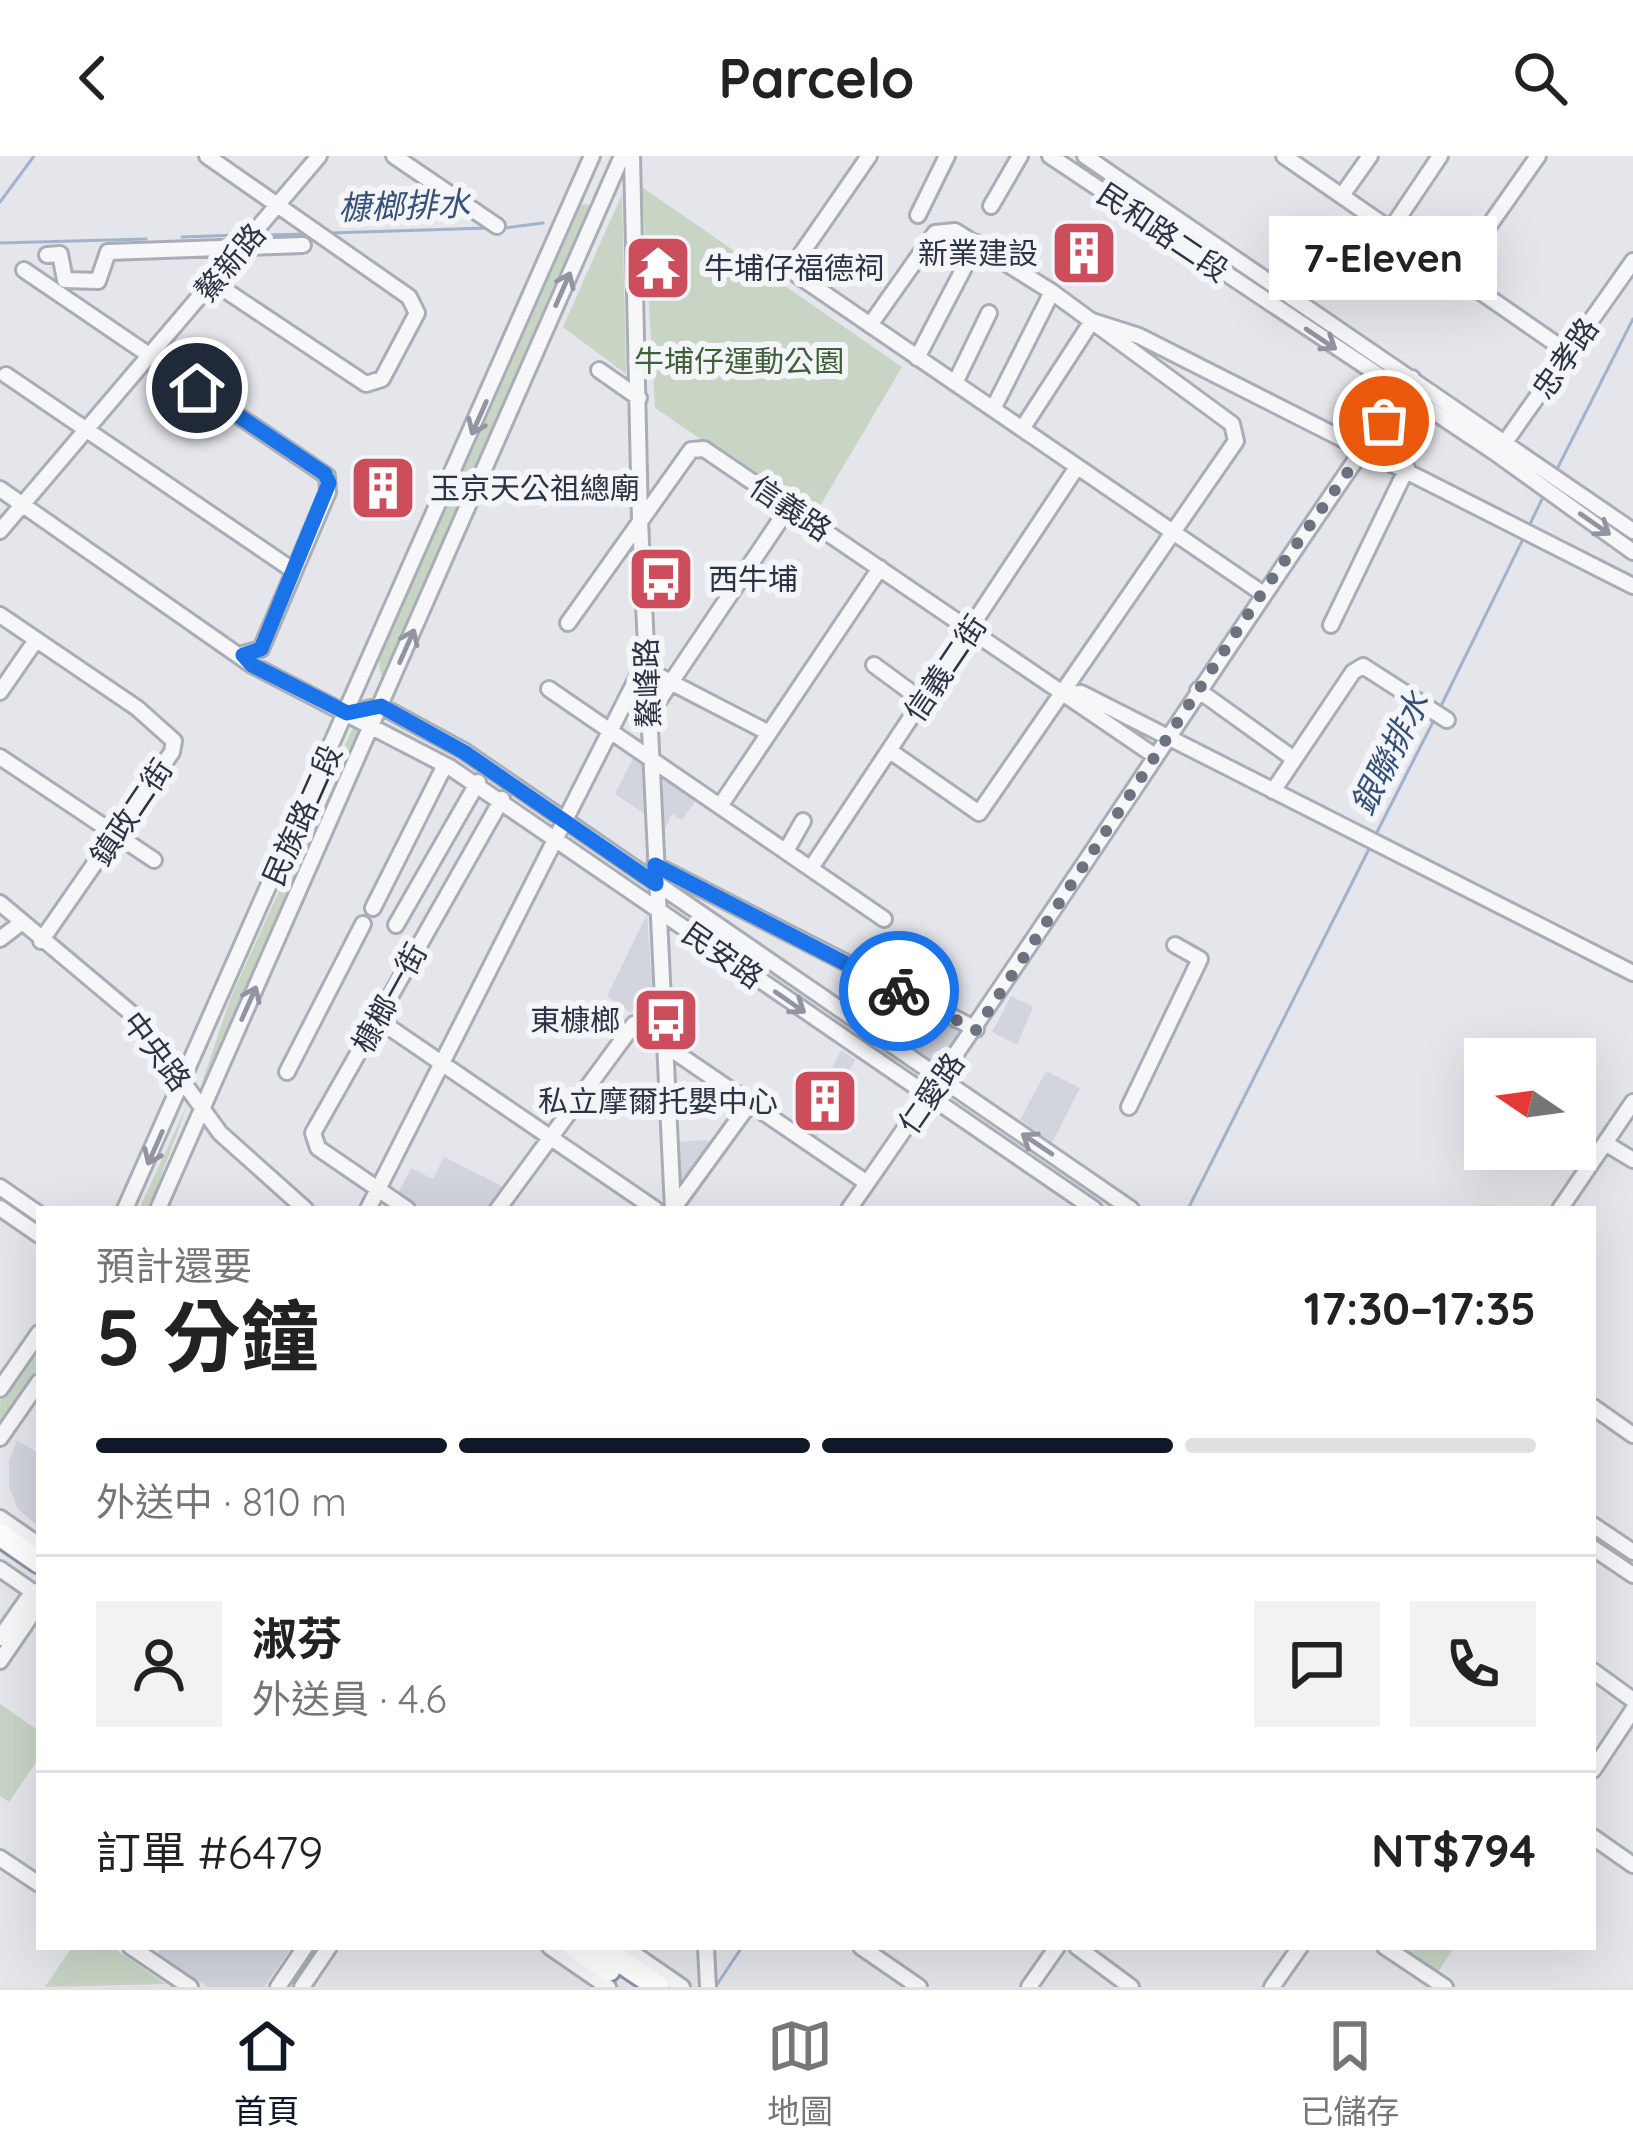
<!DOCTYPE html>
<html lang="zh-TW">
<meta charset="utf-8">
<style>
:root{--surface:#fff;--page:#f2f2f2;--text:#222;--muted:#767676;--line:#e0e0e0;--accent:#111827}
body{margin:0;font-family:Quicksand,"Noto Sans TC",sans-serif;background:var(--page);color:var(--text);height:100vh;display:flex;flex-direction:column;font-size:45px;white-space:nowrap}
*{box-sizing:border-box;margin:0}
p{font-size:39px;color:var(--muted)}
.icon{flex:none;width:66px;height:66px;fill:none;stroke:currentColor;stroke-width:2;stroke-linecap:round;stroke-linejoin:round}
.map{position:relative;flex:1;overflow:hidden}
.drawer{position:absolute;left:36px;top:1050px;width:1560px;height:744px;display:flex;flex-direction:column;background:var(--surface);border-radius:0px;box-shadow:0 12px 48px #0002}
.drawer>*{flex:none}
.needle{width:78px;rotate:283deg}
.fabs{position:absolute;left:1464px;top:882px;display:grid;gap:24px}
.fabs a{display:grid;place-items:center;width:132px;height:132px;border-radius:0px;background:var(--surface);box-shadow:0 12px 48px #0002;font-size:60px}
.pin{position:absolute;display:grid;place-items:center;width:102px;height:102px;color:#fff;margin:-51px;border:6px solid #fff;border-radius:50%;box-shadow:0 3px 12px #0007}
.courier{position:absolute;display:grid;place-items:center;width:120px;height:120px;margin:-60px;border:9px solid #1a73e8;border-radius:50%;background:#fff;color:#222;box-shadow:0 3px 15px #0007}
.bubble{position:absolute;height:84px;border-radius:0px;background:var(--surface);box-shadow:0 12px 48px #0002;font-size:39px;font-weight:700;line-height:84px;text-align:center}
.headline em{font-style:normal;font-weight:700}
.headline div{display:flex;flex-direction:column-reverse}
.headline{display:flex;align-items:center;justify-content:space-between;height:204px;padding:0 60px}
h1{font-size:78px;font-weight:700;line-height:90px}
.bar{display:grid;grid-template-columns:repeat(4,1fr);gap:18px 12px;align-content:center;height:144px;padding:0 60px}
.bar i{height:15px;border-radius:9px;background:var(--line)}
.bar .selected{background:var(--accent)}
.bar p{grid-column:span 4}
.line{display:flex;align-items:center;gap:30px;padding:0 60px;border-top:3px solid var(--line)}
.line div{flex:1}
.round{display:grid;place-items:center;flex:none;width:126px;height:126px;border-radius:0px;background:var(--page)}
header{display:flex;justify-content:space-between;align-items:center;height:156px;padding:0 60px;background:var(--surface);font-size:54px;font-weight:700}
.tabs{display:flex;justify-content:space-around;align-items:center;height:168px;border-top:3px solid var(--line);background:var(--surface);font-size:33px;color:var(--muted)}
.tabs a{display:grid;justify-items:center;gap:6px}
.tabs .selected{color:var(--accent)}
.map>svg:first-child{display:block}
.built{fill:#d2d5dd}
.green{fill:#c8d5c5}
.lines{fill:none;stroke-linecap:round;stroke-linejoin:round}
.stream{stroke:#a0b3ca;stroke-width:3}
.minor-casing{stroke:#a9adb6;stroke-width:20}
.highway-casing{stroke:#8b93a2;stroke-width:27}
.minor{stroke:#f7f7fa;stroke-width:14}
.highway{stroke:#fff;stroke-width:21}
.oneway{stroke:#92959f}
.done{stroke:#6c727e;stroke-width:12;stroke-dasharray:0 21.6}
.route{stroke:#1a73e8;stroke-width:15}
.labels{text-anchor:middle;dominant-baseline:central;stroke-width:12;stroke-linejoin:round;paint-order:stroke}
.street-label{font-size:30px;fill:#2c3344;stroke:#f4f5f8}
.poi-label{font-size:30px;fill:#2c3344;stroke:#f4f5f8;text-anchor:end}
.park-label{font-size:30px;fill:#3f5f39;stroke:#f4f5f8}
.water-label{font-size:33px;font-style:italic;fill:#365177;stroke:#f4f5f8}
</style>
<header><svg class="icon" aria-label="back" viewBox="0 0 24 24"><path d="M15 5l-7 7 7 7"/></svg>Parcelo<svg class="icon" aria-label="search" viewBox="0 0 24 24"><circle cx="10" cy="10" r="6"/><path d="M15 15l6 6"/></svg></header>
<div class="map">
<svg width="1633" height="1831" viewBox="0 0 1633 1831">
<rect width="100%" height="100%" fill="#e4e6eb"/>
<!-- built -->
<path class="built" d="M1373,230L1386,244L1361,284L1348,277Z
M634,600L643,606L646,659L615,638Z
M663,620L697,643L682,664L672,658L663,677Z
M647,758L653,845L641,839L631,857L607,840Z
M1011,840L1033,851L1017,889L992,876Z
M939,861L963,873L941,906H934L916,894Z
M841,894L855,904L816,982L801,973Z
M1046,915L1080,932L1052,987L1020,964Z
M706,984L710,987L679,1034L677,986Z
M444,1001L506,1032L491,1053H420L398,1038L411,1012L433,1023Z
M17,1284L39,1298V1371L18,1353L9,1331V1305Z
M162,1791H292L264,1831H208L158,1797Z"/>
<!-- green -->
<path class="green" d="M642,31L902,211L814,360L655,252Z
M622,38L626,218L563,171Z
M588,48L591,54L388,514L381,520L379,504L581,49Z
M355,567L362,573L353,600L200,932L231,841Z
M189,945L149,1053H139Z
M39,1188V1213L0,1269V1245Z
M0,1548L39,1575V1602L9,1646L0,1640Z
M72,1791H112L166,1828L45,1831Z
M1400,1791H1455L1437,1817Z"/>
<g class="lines">
<!-- stream -->
<path class="stream" d="M0,46L34,0
M504,72L543,67
M330,77L488,72
M268,79L309,78
M182,81L239,79
M0,87L146,83
M1555,317L1633,163
M1529,370L1543,341
M1439,554L1525,379
M1374,682L1435,562
M1188,1053L1370,691
M716,1830L742,1791"/>
<!-- minor casing -->
<g class="minor-casing">
<path id="minor" d="M207,0L409,141L417,157L382,223L366,228L213,126
M394,0L497,70
M632,0L640,365L673,1053
M869,0L790,114L1262,437
M1050,0L1497,298L1633,396
M1085,0L1633,375
M1284,0L1569,197
M1343,38L1370,0
M991,50L1020,0
M918,59L947,0
M1391,73L1440,0
M47,99L60,98L65,124L98,125L108,96L303,89
M24,114L327,320L328,336L261,493L243,498
M1455,118L1538,0
M870,169L935,77L955,75L1052,136L1232,268L1236,285L979,657L890,595
M917,202L977,87
M599,214L639,242
M6,219L294,415
M955,227L989,157
M993,253L1052,136
M1022,273L1092,165L1139,180L1633,430
M1501,292L1633,105
M0,333L252,509L451,612L1094,1053
M0,375L319,0
M0,459L137,552L174,585L172,596L41,785
M568,467L691,294L704,293L1155,600
M1331,469L1407,312
M874,509L923,545
M549,533L884,763
M1198,534L1294,603
M0,536L36,484
M1063,538L1081,537L1633,817
M348,557L381,550L464,595L1131,1053
M649,559L789,351
M0,601L154,704
M1273,635L1353,516L1363,510L1447,564
M720,650L880,412
M786,695L803,665
M655,709L976,873
M811,712L1077,311
M0,747L137,862L220,977L305,1053
M373,752L445,609
M396,769L478,626
M0,783L21,767
M377,863L655,1053
M287,916L363,768
M1129,951L1200,803L1175,789
M1605,987L1633,1004
M0,1031L39,1058
M0,1052L39,1079
M125,1053L592,0
M158,1053L622,0
M368,1053L638,520L655,518L769,577
M407,1053L318,992L313,977L502,643
M498,1053L634,868L867,1027
M673,1053L750,947
M849,1053C1041,779 1221,497 1412,222
M1560,1053L1633,946
M0,1233L39,1177
M1593,1251L1633,1279
M0,1282L39,1226
M0,1362L39,1389
M1593,1369L1633,1396
M1593,1392L1633,1419
M0,1413L39,1440
M0,1482L33,1435
M0,1505L39,1448
M1593,1515L1633,1544
M1593,1614L1633,1554
M1593,1681L1633,1709
M0,1702L39,1728
M131,1791L190,1831
M550,1791L608,1831
M624,1791L682,1831
M706,1791L708,1831
M861,1791L919,1831
M1077,1791L1131,1831
M1385,1791L1445,1831
M278,1831L305,1791
M302,1831L329,1791
M1029,1831L1057,1791
M1272,1831L1300,1791"/>
</g>
<!-- highway casing -->
<g class="highway-casing">
<path id="highway" d="M0,1379L39,1406
M575,1791L609,1814
M599,1791L658,1831"/>
</g>
<!-- minor -->
<use href="#minor" class="minor"/>
<!-- highway -->
<use href="#highway" class="highway"/>
</g>
<!-- one-way arrows -->
<defs><path id="oneway-shaft" d="M-6 0H5M1.5-3L5.5 0L1.5 3" fill="none" stroke-width="1.6" stroke-linecap="round" stroke-linejoin="round" transform="scale(3)"/></defs>
<g class="oneway">
<use href="#oneway-shaft" transform="translate(563 133) rotate(-66)"/>
<use href="#oneway-shaft" transform="translate(1321 183) rotate(34)"/>
<use href="#oneway-shaft" transform="translate(479 262) rotate(114)"/>
<use href="#oneway-shaft" transform="translate(1595 368) rotate(35)"/>
<use href="#oneway-shaft" transform="translate(407 490) rotate(-66)"/>
<use href="#oneway-shaft" transform="translate(790 846) rotate(35)"/>
<use href="#oneway-shaft" transform="translate(249 847) rotate(-66)"/>
<use href="#oneway-shaft" transform="translate(1037 988) rotate(-146)"/>
<use href="#oneway-shaft" transform="translate(155 992) rotate(114)"/>
</g>
<g class="lines">
<!-- done -->
<path class="done" d="M899,835L976,874L1262,437L1384,265"/>
<!-- route -->
<path class="route" d="M197,232L325,318L329,327L261,493L243,499L252,509L347,557L381,550L464,596L656,728L655,709L899,835"/>
</g>
<!-- icons -->
<defs>
<g id="building-square" transform="scale(3.45)"><rect x="-9" y="-9" width="18" height="18" rx="4" fill="#cc4d5b" stroke="#f4f5f8"/><path d="M-4-6H4V6H1V3H-1V6H-4ZM-2.5-4.3h1.7v1.8h-1.7ZM.8-4.3h1.7v1.8H.8ZM-2.5-1h1.7V.8h-1.7ZM.8-1h1.7V.8H.8Z" fill="#fff"/></g>
<g id="temple-square" transform="scale(3.45)"><rect x="-9" y="-9" width="18" height="18" rx="4" fill="#cc4d5b" stroke="#f4f5f8"/><path d="M0-6L5-2H3V0L6.5 2.5H4V6H1.5V3h-3V6H-4V2.5H-6.5L-3 0V-2H-5Z" fill="#fff"/></g>
<g id="bus-square" transform="scale(3.45)"><rect x="-9" y="-9" width="18" height="18" rx="4" fill="#cc4d5b" stroke="#f4f5f8"/><path d="M-5-6H5V4H4V6H2V4H-2V6H-4V4H-5ZM-3.5-4V0h7V-4ZM-3.5 1.2v1.5H-2V1.2ZM2 1.2v1.5H3.5V1.2Z" fill="#fff"/></g>
</defs>
<g fill-rule="evenodd">
<use href="#building-square" x="1084" y="97"/>
<use href="#temple-square" x="658" y="112"/>
<use href="#building-square" x="383" y="332"/>
<use href="#bus-square" x="661" y="423"/>
<use href="#bus-square" x="666" y="864"/>
<use href="#building-square" x="825" y="945"/>
</g>
<g class="labels">
<!-- street labels -->
<g class="street-label">
<text transform="translate(1163 76) rotate(34)">民和路二段</text>
<text transform="translate(230 106) rotate(-50)">鰲新路</text>
<text transform="translate(1565 202) rotate(-55)">忠孝路</text>
<text transform="translate(791 352) rotate(34)">信義路</text>
<text transform="translate(945 512) rotate(-56)">信義二街</text>
<text transform="translate(647 527) rotate(-92)">鰲峰路</text>
<text transform="translate(131 656) rotate(-56)">鎮政二街</text>
<text transform="translate(302 659) rotate(-66)">民族路二段</text>
<text transform="translate(723 799) rotate(35)">民安路</text>
<text transform="translate(389 842) rotate(-61)">槺榔一街</text>
<text transform="translate(157 895) rotate(53)">中央路</text>
<text transform="translate(931 937) rotate(-55)">仁愛路</text>
</g>
<!-- poi labels -->
<g class="poi-label">
<text x="1038" y="97">新業建設</text>
<text x="704" y="112" text-anchor="start">牛埔仔福德祠</text>
<text x="430" y="332" text-anchor="start">玉京天公祖總廟</text>
<text x="708" y="423" text-anchor="start">西牛埔</text>
<text x="620" y="864">東槺榔</text>
<text x="778" y="945">私立摩爾托嬰中心</text>
</g>
<!-- park labels -->
<g class="park-label">
<text x="739" y="205">牛埔仔運動公園</text>
</g>
<!-- water labels -->
<g class="water-label">
<text transform="translate(404 49) rotate(-2)">槺榔排水</text>
<text transform="translate(1389 597) rotate(-63)">銀聯排水</text>
</g>
</g>
</svg>
<div class="fabs">
<a><svg class="needle" viewBox="-14 -14 28 28"><path d="M0-13l5 13h-10z" fill="#e53935"/><path d="M0 13l5-13h-10z" fill="#767676"/></svg></a>
</div>
<div class="pin" style="left:1384px;top:265px;background:#ea580c"><svg class="icon" aria-label="bag" viewBox="0 0 24 24"><path d="M5 8h14l-1 12H6zM9 8a3 3 0 0 1 6 0"/></svg></div>
<div class="pin" style="left:197px;top:232px;background:#1f2937"><svg class="icon" aria-label="home" viewBox="0 0 24 24"><path d="M3 11l9-7 9 7M6 9v11h12V9"/></svg></div>
<div class="courier" style="left:899px;top:835px"><svg class="icon" aria-label="bike" viewBox="0 0 24 24"><circle cx="6" cy="16" r="4"/><circle cx="18" cy="16" r="4"/><path d="M6 16l4-8h5l3 8M10 8l3 8H6M13 5h3"/></svg></div>
<div class="bubble" style="left:1269px;top:60px;width:228px">7-Eleven</div>
<section class="drawer">
<div class="headline"><div><h1>5 分鐘</h1><p>預計還要</p></div><em>17:30–17:35</em></div>
<div class="bar"><i class="selected"></i><i class="selected"></i><i class="selected"></i><i></i><p>外送中 · 810 m</p></div>
<div class="line" style="height:216px"><a class="round"><svg class="icon" aria-label="person" viewBox="0 0 24 24"><circle cx="12" cy="8" r="4"/><path d="M4 21q1-7 8-7t8 7"/></svg></a><div><b>淑芬</b><p>外送員 · 4.6</p></div><a class="round"><svg class="icon" aria-label="chat" viewBox="0 0 24 24"><path d="M4 5h16v11H9l-5 4z"/></svg></a><a class="round"><svg class="icon" aria-label="phone" viewBox="0 0 24 24"><path d="M5 4h4l2 5-3 2q2 4 5 5l2-3 5 2v4C11 20 4 13 5 4z"/></svg></a></div>
<div class="line" style="height:156px"><div>訂單 #6479</div><b>NT$794</b></div>
</section>
</div>
<nav class="tabs">
<a class="selected"><svg class="icon" aria-label="home" viewBox="0 0 24 24"><path d="M3 11l9-7 9 7M6 9v11h12V9"/></svg>首頁</a>
<a><svg class="icon" aria-label="map" viewBox="0 0 24 24"><path d="M3 6l6-2 6 2 6-2v14l-6 2-6-2-6 2zM9 4v14M15 6v14"/></svg>地圖</a>
<a><svg class="icon" aria-label="saved" viewBox="0 0 24 24"><path d="M7 4h10v16l-5-4-5 4z"/></svg>已儲存</a>
</nav>
